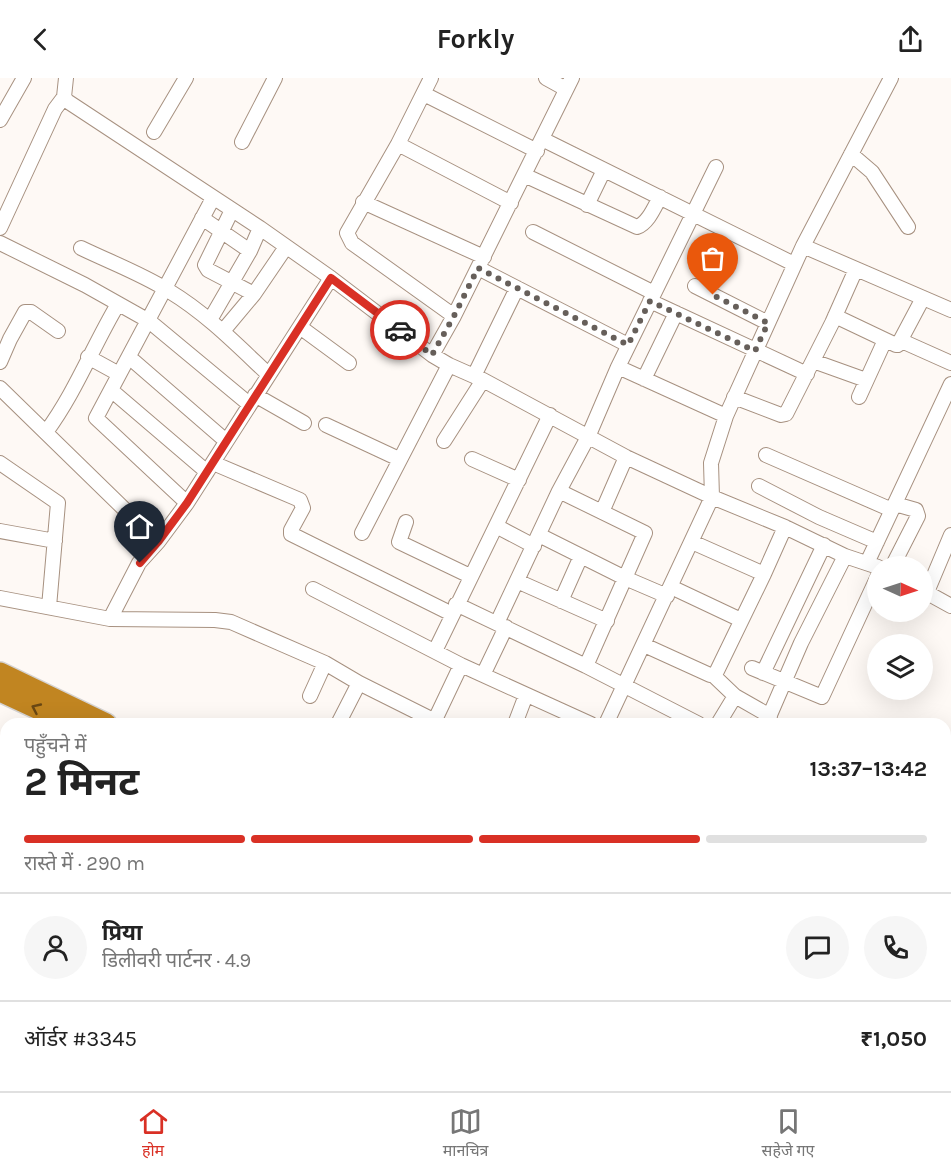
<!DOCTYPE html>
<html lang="hi">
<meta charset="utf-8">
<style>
:root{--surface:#fff;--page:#f6f6f6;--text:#222;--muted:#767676;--line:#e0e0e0;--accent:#d93025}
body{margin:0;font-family:Karla,"Noto Sans Devanagari",sans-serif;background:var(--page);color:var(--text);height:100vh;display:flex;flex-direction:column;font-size:22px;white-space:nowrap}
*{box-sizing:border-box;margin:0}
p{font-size:20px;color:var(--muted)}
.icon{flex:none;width:33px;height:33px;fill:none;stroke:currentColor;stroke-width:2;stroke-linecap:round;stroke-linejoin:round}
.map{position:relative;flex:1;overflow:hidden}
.side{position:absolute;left:0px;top:640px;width:951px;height:374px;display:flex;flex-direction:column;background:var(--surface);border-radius:18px 18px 0 0;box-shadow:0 6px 24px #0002}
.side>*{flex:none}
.needle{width:39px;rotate:93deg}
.controls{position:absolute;left:867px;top:478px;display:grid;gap:12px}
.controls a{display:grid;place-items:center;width:66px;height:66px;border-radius:50%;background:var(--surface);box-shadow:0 6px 24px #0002;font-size:30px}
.pin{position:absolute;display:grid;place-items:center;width:51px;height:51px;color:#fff;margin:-62px -26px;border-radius:50% 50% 50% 0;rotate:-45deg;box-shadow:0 0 6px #0007}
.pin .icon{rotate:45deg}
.courier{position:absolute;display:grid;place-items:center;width:60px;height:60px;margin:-30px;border:4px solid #d93025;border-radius:50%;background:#fff;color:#222;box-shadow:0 2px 8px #0007}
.headline em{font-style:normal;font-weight:700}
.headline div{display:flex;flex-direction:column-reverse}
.headline{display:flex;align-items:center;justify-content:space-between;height:102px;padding:0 24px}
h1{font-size:39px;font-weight:700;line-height:45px}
.bar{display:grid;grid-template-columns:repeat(4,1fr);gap:9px 6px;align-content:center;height:72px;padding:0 24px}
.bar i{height:8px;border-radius:4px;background:var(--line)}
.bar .active{background:var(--accent)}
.bar p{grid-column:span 4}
.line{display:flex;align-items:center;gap:15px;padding:0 24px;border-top:2px solid var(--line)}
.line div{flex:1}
.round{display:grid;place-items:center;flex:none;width:63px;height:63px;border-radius:32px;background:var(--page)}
header{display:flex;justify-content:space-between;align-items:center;height:78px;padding:0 24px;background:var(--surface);font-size:27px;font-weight:700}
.menu{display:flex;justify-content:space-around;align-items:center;height:84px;border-top:2px solid var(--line);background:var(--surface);font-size:16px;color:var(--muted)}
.menu a{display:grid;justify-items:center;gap:3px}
.menu .active{color:var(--accent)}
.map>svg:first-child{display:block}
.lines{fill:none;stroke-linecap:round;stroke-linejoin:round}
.minor-casing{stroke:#a79180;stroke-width:16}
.highway-casing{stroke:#d5d3d2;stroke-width:24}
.minor{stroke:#fff;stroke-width:14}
.highway{stroke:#c18521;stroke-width:21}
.oneway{stroke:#6a4814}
.done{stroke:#665f5a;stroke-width:6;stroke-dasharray:0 10.8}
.route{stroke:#d93025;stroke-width:8}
</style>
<header><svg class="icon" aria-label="back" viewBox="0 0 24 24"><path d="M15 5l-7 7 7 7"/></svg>Forkly<svg class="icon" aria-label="share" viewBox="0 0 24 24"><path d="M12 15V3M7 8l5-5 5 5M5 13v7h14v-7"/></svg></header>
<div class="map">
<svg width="951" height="1013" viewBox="0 0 951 1013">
<rect width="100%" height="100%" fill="#fef9f5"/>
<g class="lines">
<!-- minor casing -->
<g class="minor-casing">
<path id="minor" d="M66,0L64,19L67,23L260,150L331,200L432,277L449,287L483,302L626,379L712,419L785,449L845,478L878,489
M431,0L398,66L347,155L352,165L454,238
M546,0L566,11
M424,16L537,73
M0,42L24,0
M154,54L186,0
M542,61L794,186
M242,64L275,0
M398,66L511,125
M851,76L872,94L908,149
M524,97L637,149C648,145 654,130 660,119
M363,124L484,179
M587,127L604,92
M232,132L205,187L208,192L254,216
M202,140L250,173
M0,150L55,31L64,19
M533,154L654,215
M0,165L85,207L149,243L249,326
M803,168L951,232
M81,170C110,184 142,196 169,213C207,236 237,267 269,297
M478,190L628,267
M695,208L768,245
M650,223L807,296
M835,238L896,267L904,264L951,285
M210,242L250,173L260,150
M300,249L349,285
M223,253L254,216L286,169
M898,267L923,220
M432,277L454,238L572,0
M88,279L119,296
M129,279L226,363
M813,283L866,302
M0,284L10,261L25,234H31L58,253
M618,289L726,338
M474,298L517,210
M644,301L676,235
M0,310L158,464
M111,312L207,394
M255,317L304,345
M734,319L781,337L786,336L832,245L856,191
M859,319L885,262
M326,347L399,381
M46,354C75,315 93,268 118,226
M444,363L483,302
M766,377L892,432
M472,381L519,402
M0,385L58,425L49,529
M213,385L300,422L303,430L291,452V456L452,536
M759,408L819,439L877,464
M559,413L645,455L586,588
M187,425L96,340L213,120
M602,434L626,379
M406,444L399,464L470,498
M496,448L534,468
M0,453L55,463
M362,455L449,287
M539,457L625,500L667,518
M692,464L764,496
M867,485L951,306
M892,489L918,438L916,432L895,426
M517,503L607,543
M671,509L741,542
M313,511L461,587L591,646
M922,512L951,528
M927,514L951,457
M0,520L110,541L215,542L231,544L325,585L359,605L435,643
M561,523L581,478
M456,526L586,588L699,646
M110,541L139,485L158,464L187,425L331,200
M497,545L559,413L588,359L618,289L716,89
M644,567L710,597H715L764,496L785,449
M435,573L550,337
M752,590L822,619L878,498
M763,595L824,467
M483,597L506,549
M713,597L735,618L770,638
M310,618L325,585
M338,646L359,605
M433,646L461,587
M515,646L526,617
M606,646L712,419L711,385L726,338L803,168L891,0
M718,646L735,618
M766,646L801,565L845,478
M0,787L6,772
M0,840L6,843
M0,917L6,920
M0,994L6,996
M32,1008L43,1013
M253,1008L265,1013
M73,1013L75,1008
M188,1013L190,1008
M285,1013L287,1008
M356,1013L357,1008
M429,1013L430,1008
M493,1013L494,1008
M726,1013L728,1008"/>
</g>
<!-- highway casing -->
<g class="highway-casing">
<path id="highway" d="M0,595L106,646
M0,613L71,646
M802,1008L812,1013
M838,1008L848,1013"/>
</g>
<!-- minor -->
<use href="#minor" class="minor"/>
<!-- highway -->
<use href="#highway" class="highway"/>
</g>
<!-- one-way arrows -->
<defs><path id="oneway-chevron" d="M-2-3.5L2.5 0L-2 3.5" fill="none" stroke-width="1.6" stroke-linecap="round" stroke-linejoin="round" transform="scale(1.5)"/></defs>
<use class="oneway" href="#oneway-chevron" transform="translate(36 630) rotate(-155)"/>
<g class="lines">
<!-- done -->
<path class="done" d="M400,252L432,277L454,238L478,190L628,267L650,223L755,273L768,245L713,217"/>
<!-- route -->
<path class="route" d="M140,485L158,464L187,425L331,200L400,252"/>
</g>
</svg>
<div class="controls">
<a><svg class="needle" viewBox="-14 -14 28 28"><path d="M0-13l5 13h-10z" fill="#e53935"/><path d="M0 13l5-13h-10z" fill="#767676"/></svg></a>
<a><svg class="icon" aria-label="layers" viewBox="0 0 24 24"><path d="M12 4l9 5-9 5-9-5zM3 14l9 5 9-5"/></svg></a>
</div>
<div class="pin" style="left:713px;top:217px;background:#ea580c"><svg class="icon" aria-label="bag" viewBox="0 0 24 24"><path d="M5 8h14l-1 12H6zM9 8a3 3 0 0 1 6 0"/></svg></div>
<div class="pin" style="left:140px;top:485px;background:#1f2937"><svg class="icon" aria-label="home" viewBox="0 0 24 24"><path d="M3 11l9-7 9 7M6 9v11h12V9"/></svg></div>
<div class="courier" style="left:400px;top:252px"><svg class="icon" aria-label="car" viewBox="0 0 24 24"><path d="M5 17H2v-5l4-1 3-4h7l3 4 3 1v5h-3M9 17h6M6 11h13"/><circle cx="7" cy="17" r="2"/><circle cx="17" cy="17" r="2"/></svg></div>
<section class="side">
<div class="headline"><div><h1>2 मिनट</h1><p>पहुँचने में</p></div><em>13:37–13:42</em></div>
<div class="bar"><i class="active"></i><i class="active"></i><i class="active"></i><i></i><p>रास्ते में · 290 m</p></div>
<div class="line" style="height:108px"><a class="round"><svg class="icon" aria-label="person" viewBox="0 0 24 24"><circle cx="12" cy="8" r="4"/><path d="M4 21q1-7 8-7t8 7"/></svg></a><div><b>प्रिया</b><p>डिलीवरी पार्टनर · 4.9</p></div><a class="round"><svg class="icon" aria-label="chat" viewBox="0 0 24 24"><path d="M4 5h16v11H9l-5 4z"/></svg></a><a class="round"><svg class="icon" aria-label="phone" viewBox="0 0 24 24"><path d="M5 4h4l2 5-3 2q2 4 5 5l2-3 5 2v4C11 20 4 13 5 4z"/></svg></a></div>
<div class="line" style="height:78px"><div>ऑर्डर #3345</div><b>₹1,050</b></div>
</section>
</div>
<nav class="menu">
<a class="active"><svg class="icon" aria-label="home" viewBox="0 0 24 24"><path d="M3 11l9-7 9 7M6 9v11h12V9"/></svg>होम</a>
<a><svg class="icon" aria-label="map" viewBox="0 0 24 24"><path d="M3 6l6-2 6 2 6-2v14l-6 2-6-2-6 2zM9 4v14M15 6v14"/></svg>मानचित्र</a>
<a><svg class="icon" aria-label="saved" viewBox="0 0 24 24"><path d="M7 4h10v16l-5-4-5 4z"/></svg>सहेजे गए</a>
</nav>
